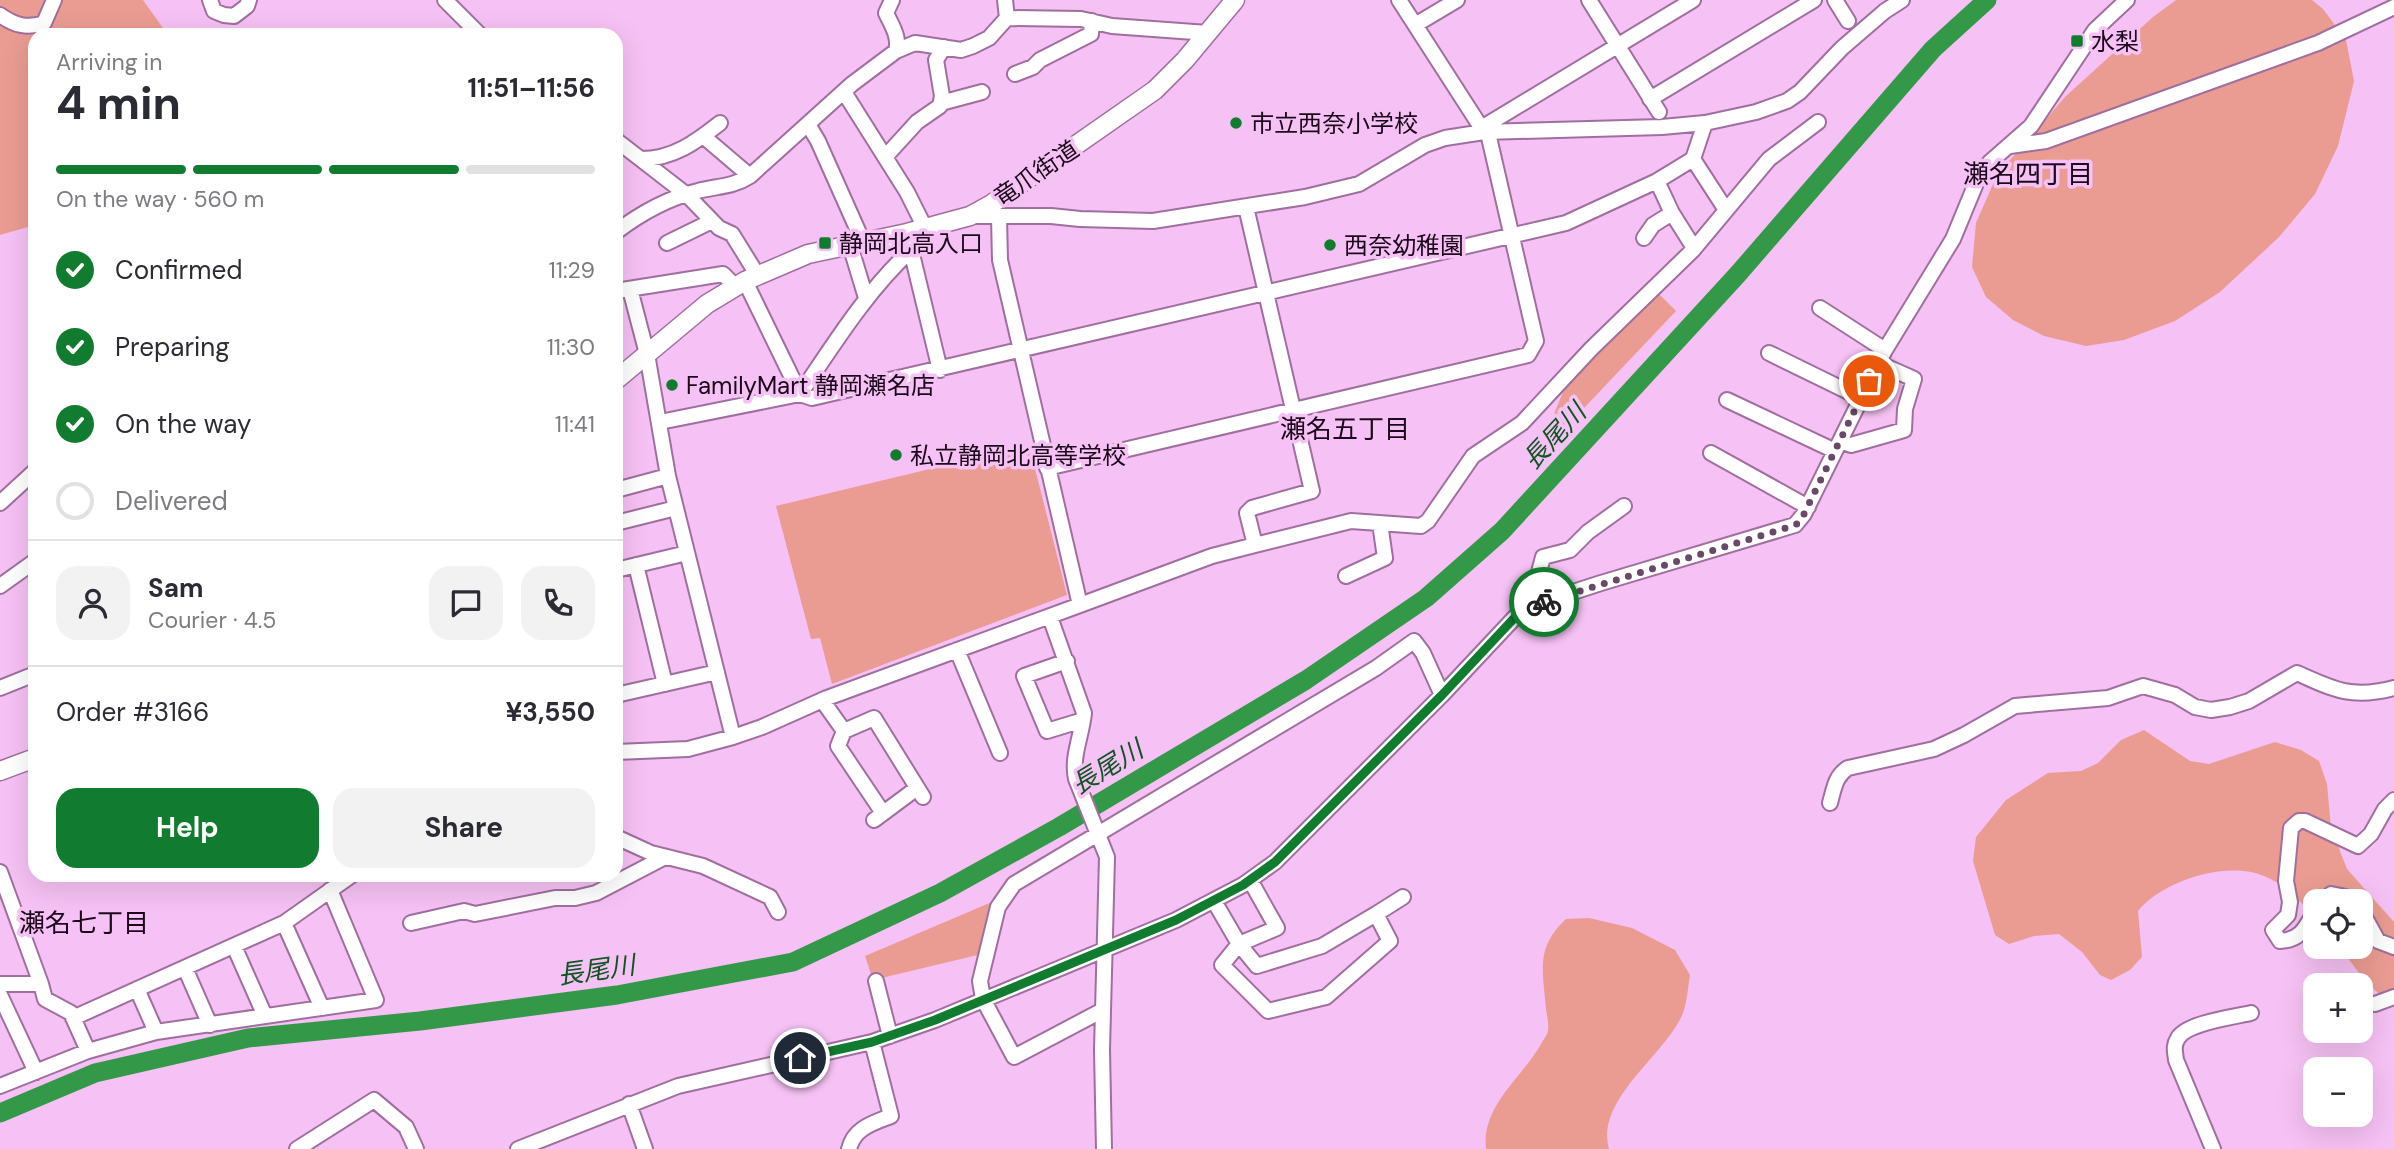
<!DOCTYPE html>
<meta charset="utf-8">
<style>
:root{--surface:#fff;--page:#f2f2f3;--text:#2b2b33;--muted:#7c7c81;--line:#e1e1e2;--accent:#117c30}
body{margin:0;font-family:"DM Sans","Noto Sans JP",sans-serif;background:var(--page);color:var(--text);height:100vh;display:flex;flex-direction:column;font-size:26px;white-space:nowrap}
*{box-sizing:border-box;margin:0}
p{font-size:23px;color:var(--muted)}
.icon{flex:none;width:38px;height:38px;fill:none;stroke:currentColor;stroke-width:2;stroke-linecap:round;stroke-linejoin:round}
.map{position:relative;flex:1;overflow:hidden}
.drawer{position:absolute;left:28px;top:28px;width:595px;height:854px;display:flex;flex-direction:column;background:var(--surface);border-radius:21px;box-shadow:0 7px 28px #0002}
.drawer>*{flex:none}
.controls{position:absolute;left:2303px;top:889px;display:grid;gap:14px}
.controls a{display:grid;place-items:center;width:70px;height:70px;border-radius:14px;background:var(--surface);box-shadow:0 7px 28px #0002;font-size:35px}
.pin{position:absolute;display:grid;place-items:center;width:60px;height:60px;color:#fff;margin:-30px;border:4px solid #fff;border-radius:50%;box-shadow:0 2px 7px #0007}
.courier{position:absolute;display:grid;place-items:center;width:70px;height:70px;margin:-35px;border:5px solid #117c30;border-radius:50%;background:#fff;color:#222;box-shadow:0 2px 9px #0007}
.headline em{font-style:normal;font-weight:700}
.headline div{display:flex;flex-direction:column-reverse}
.headline{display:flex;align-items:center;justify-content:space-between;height:119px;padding:0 28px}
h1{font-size:46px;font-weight:700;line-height:52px}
.bar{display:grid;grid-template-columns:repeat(4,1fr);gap:10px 7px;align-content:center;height:84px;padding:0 28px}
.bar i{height:9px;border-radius:5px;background:var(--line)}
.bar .on{background:var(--accent)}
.bar p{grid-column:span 4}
.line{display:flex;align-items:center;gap:18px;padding:0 28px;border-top:2px solid var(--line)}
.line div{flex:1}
.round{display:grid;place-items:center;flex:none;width:74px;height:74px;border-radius:21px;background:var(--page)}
ol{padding:0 28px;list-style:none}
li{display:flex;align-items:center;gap:21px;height:77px}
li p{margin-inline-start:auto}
li .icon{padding:7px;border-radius:50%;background:var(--accent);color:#fff;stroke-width:4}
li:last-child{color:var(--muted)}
li i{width:38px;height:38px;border:4px solid var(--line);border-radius:50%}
.action{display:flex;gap:14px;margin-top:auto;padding:14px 28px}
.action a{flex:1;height:80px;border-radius:21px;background:var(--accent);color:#fff;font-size:28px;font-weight:700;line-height:80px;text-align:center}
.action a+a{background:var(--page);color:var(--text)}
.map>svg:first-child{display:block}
.green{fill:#ea9c92}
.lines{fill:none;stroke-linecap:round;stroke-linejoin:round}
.river{stroke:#339848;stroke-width:19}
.minor-casing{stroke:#9f6f9e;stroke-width:18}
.major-casing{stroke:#9f6f9e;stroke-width:21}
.minor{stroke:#fff;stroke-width:14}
.major{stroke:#fff;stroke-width:18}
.done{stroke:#684967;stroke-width:7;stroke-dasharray:0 12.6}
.route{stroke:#117c30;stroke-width:9}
.poi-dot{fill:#117c30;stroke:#f6c1f4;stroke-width:2.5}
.labels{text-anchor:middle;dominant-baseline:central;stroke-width:7;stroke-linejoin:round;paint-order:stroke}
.poi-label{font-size:24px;fill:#1b091b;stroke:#f6c1f4;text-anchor:start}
.street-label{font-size:24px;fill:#1b091b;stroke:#f6c1f4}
.neighbourhood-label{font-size:26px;fill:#1b091b;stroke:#f6c1f4}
.water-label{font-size:26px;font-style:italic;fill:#0e5520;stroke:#f6c1f4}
</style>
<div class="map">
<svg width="2394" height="1149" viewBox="0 0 2394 1149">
<rect width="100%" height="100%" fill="#f6c1f4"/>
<!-- green -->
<path class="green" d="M0,0H143L168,35H35V225L0,235Z
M2176,0H2312L2323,9L2346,40L2354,81L2338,146L2315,194L2279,237L2220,292L2175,321L2124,340L2086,346L2044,336L2013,320L1986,297L1972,267L1976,223L1997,175L2066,96L2153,17Z
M1658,293L1676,311L1566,427L1554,414L1563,392L1560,388Z
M1029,445L1067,595L832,684L820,638L811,639L776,506Z
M2144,730L2190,761L2209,764L2275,742L2301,750L2319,761L2327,784L2331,828L2347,869L2394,922V1002C2370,993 2355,966 2339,947H2361V901H2315V917C2300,901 2284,884 2264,876C2227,860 2162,881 2138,911L2142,957L2130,970L2111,980L2100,975L2082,952L2059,934L2034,936L2009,944L1995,935L1973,861L1976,837L2006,800L2048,773L2081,771L2098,763L2121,740Z
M999,899L982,954L873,980L865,956Z
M1589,918L1632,928L1675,950L1690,975C1688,987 1687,1002 1683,1013C1666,1055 1595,1099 1609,1149H1486C1481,1107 1521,1078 1540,1046C1542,1041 1547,1036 1548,1031C1549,1025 1547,1016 1546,1009C1543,971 1535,948 1566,919Z"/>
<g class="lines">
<!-- river -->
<path class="river" d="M0,1113L95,1073L248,1038L420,1021L617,995L793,962L940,893L1059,827L1306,680L1426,598L1502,531L1738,274L1933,49L1987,0"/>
<!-- minor casing -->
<g class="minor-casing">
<path id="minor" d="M210,0L214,11L224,15L234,16L247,6L249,0
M445,0L480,35
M1005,0L1007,18
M1399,0L1484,132
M1589,0L1659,112
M1835,0L1848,21
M0,15C14,25 27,29 44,23L54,0
M1415,25L1457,0
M896,51L915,43L961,50L973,46L989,38L1007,18L1081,19L1112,26L1208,33
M1015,74L1033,67L1040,60L1091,34L1092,21
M844,92L907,192L925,228
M1650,99L1814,0
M941,103L982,92
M809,126L818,141L863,242
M1484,132L1488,124L1693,0
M703,136L750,176
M616,140L687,195L719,228L732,234L758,276
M2010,146L2046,141L2282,56L2318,43L2394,7
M886,156L917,122L940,106L942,96L936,60L944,47
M641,159C673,159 696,142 720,123
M1693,159L1726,210
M1657,181L1672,213L1694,248
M970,216H1051L1080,219L1153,221L1305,197L1359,184L1425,145L1445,138L1484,132L1662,127L1705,123L1756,112L1787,101L1800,92L1842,48L1885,11L1902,0
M999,217L1000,260L1080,605L1212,556L1255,545L1247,513L1252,508L1312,491L1246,207
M616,232C641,213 668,198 698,191C717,186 733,187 750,176L852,84L896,51C900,37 892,26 886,13L892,0
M1644,238L1653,225L1672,213
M667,243L712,221
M850,245L866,298
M911,250L940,370
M745,281L800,394C834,344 866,292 911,250L907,233
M630,289L647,354L668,476L733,737
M616,291L723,274L735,286
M1820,308L1885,350
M1769,353L1861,398
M1727,400L1835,451
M660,422L800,394L812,398L1566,223L1657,181L1693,159L1705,123
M1840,441L1851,445L1904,430L1905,409L1914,379L1878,363
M1711,453L1808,507
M1047,468L1528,355L1536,341L1488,133
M616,490L668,476
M0,503L35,471
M616,523L676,508
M1255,545L1351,521L1421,526L1428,521L1473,456L1522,423L1591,349L1693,250L1769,159L1818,122
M636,565L665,684
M616,570L687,553
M1346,576L1385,558L1380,523
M0,586L35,561
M1530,606L1543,557L1570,550L1588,532L1624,506
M1050,617L1084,713C1082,735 1071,757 1076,779L1107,857L1102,1050L1104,1149
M957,650L1000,753
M1067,661L1024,676L1047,731L1083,720
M0,688L35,674
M616,695L717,672
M822,700L844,731L874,718L923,797
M844,731L838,746L883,813
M616,752L688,749L733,737L762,727L827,698L1080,605
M1830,803C1834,789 1835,776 1848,768L1934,749L1964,735L2015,706L2108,698L2143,686L2175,695L2195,707L2211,710L2230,707L2249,701L2297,673C2334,690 2353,699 2394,688
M874,820L917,788
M616,837L651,853L703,866L770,897L778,912
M0,872L41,984
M1214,901L1239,944L1222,965L1268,1011L1326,997L1390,941L1376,914L1322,946L1257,966L1239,944L1277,928L1250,880
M2323,901L2331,894L2346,897L2351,901
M2361,910L2378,941L2394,947
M2315,911C2306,927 2301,940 2280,941L2273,930L2288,915L2290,902L2286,881L2291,828L2299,821H2305L2358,846L2371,834L2385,809L2394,800
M1376,914L1403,897
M284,923L322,1008
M411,923L464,911L475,914L555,898H575L596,893L665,857
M234,946L265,1016
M185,968L210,1025
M876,981L890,1036
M0,984H41L45,999L71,1013L88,1051
M137,989L156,1032
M0,995L36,1072
M2375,1004L2394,997
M1103,1010L1014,1057L983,999L980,981L998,907L1014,884L1376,668L1414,641L1423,653L1442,695
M73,1018L284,923L352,875
M0,1086L88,1051L156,1032L376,1000L330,890
M629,1104L645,1149
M297,1149L374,1100L406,1127L416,1149
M518,1149L678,1086L872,1042L935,1020L1176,920L1243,885L1275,862L1442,695L1519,613L1530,606L1601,583L1795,525L1804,514L1885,350L1953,239L1979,176L1990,162L2031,126L2095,30L2127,0
M849,1149C854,1128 873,1123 891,1116L872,1042
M2213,1149L2176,1060C2175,1051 2173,1046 2178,1038C2187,1023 2233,1017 2251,1013"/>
</g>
<!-- major casing -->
<g class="major-casing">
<path id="major" d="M616,380L707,304L745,281L808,254L907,233L970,216L990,205L1155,90L1185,60L1235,0
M0,771L35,758"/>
</g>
<!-- minor -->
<use href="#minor" class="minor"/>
<!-- major -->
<use href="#major" class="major"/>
</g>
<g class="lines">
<!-- done -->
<path class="done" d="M1544,602L1796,525L1804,514L1869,381"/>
<!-- route -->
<path class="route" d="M800,1058L872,1042L935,1020L1176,920L1243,885L1275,862L1442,695L1519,613L1544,602"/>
</g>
<!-- markers -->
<g class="poi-dot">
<rect x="2070" y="34" width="14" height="14" rx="3.5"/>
<circle cx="1236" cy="123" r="7"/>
<rect x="818" y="236" width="14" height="14" rx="3.5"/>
<circle cx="1330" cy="245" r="7"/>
<circle cx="672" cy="385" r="7"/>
<circle cx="896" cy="455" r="7"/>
</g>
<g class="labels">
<!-- poi labels -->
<g class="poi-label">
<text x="2091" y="41">水梨</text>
<text x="1250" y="123">市立西奈小学校</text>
<text x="839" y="243">静岡北高入口</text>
<text x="1344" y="245">西奈幼稚園</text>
<text x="686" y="385">FamilyMart 静岡瀬名店</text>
<text x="910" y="455">私立静岡北高等学校</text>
</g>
<!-- street labels -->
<g class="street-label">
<text transform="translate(1036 173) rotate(-34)">竜爪街道</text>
</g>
<!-- neighbourhood labels -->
<g class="neighbourhood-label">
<text x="2028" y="174">瀬名四丁目</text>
<text x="1345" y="429">瀬名五丁目</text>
<text x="84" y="923">瀬名七丁目</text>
</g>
<!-- water labels -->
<g class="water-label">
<text transform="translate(1554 436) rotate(-47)">長尾川</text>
<text transform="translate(1107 767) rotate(-31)">長尾川</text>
<text transform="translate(596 970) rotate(-8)">長尾川</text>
</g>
</g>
</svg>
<div class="controls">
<a><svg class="icon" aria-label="locate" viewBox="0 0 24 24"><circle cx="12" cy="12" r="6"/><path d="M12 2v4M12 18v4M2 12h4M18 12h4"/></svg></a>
<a>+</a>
<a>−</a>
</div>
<div class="pin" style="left:1869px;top:381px;background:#ea580c"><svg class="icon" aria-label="bag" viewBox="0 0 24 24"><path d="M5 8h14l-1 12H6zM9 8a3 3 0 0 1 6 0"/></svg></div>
<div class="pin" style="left:800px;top:1058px;background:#1f2937"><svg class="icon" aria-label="home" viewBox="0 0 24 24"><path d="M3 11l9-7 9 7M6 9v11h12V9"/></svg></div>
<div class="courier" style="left:1544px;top:602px"><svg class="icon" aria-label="bike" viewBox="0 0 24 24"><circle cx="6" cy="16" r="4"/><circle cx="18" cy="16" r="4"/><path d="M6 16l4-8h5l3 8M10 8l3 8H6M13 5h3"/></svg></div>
<section class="drawer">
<div class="headline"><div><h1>4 min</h1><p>Arriving in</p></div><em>11:51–11:56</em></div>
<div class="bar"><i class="on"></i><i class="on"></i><i class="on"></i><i></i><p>On the way · 560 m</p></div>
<ol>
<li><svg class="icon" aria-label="check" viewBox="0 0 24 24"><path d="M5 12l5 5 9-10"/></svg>Confirmed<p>11:29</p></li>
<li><svg class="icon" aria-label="check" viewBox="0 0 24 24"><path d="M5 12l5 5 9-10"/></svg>Preparing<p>11:30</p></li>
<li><svg class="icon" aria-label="check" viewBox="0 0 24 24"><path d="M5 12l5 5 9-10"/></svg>On the way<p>11:41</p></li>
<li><i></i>Delivered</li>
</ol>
<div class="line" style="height:126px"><a class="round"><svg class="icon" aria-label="person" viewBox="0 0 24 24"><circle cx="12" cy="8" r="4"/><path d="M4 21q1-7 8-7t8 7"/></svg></a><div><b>Sam</b><p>Courier · 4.5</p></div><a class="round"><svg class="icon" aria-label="chat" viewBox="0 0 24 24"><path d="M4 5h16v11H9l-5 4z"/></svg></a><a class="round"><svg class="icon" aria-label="phone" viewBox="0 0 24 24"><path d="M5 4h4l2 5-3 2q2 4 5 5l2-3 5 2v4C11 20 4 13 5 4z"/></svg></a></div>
<div class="line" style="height:91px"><div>Order #3166</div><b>¥3,550</b></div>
<div class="action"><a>Help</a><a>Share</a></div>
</section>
</div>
